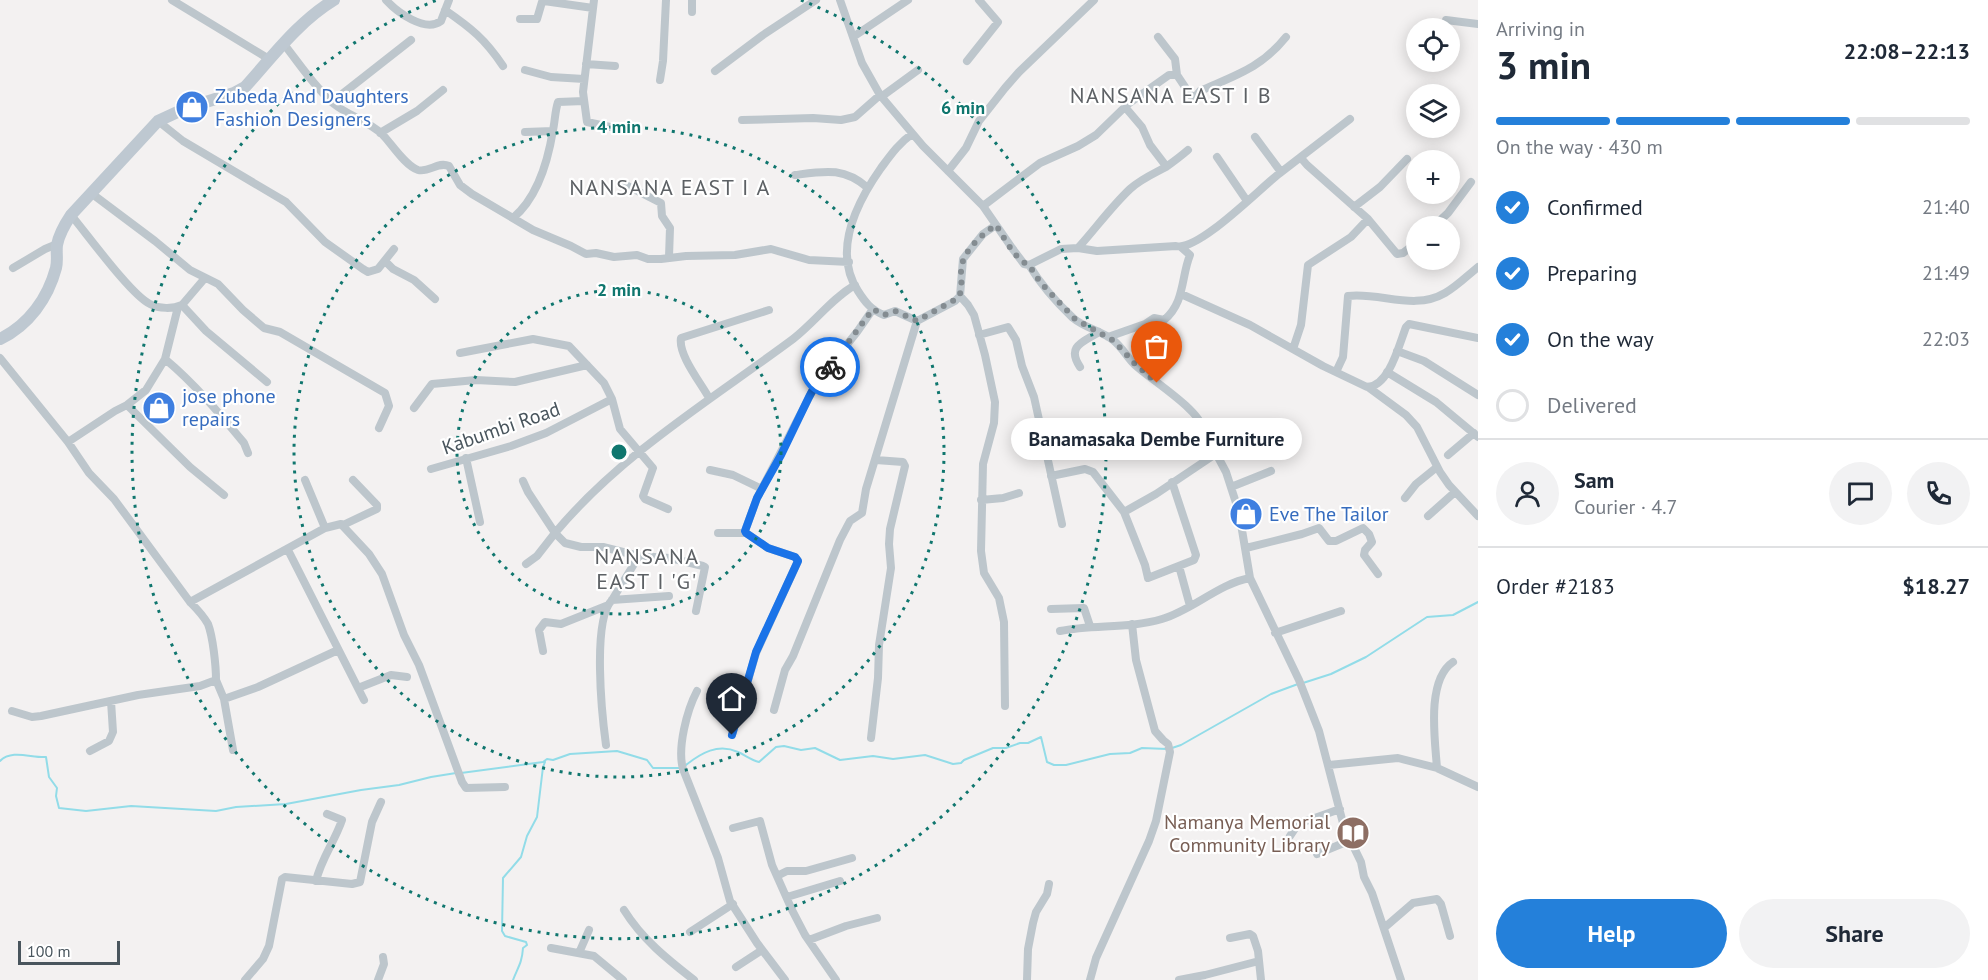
<!DOCTYPE html>
<meta charset="utf-8">
<style>
:root{--surface:#fff;--page:#f2f2f3;--text:#1f2937;--muted:#747a83;--line:#e0e1e3;--accent:#2480da}
body{margin:0;font-family:"PT Sans",sans-serif;background:var(--page);color:var(--text);height:100vh;display:flex;flex-direction:column;font-size:22px;white-space:nowrap}
*{box-sizing:border-box;margin:0}
p{font-size:20px;color:var(--muted)}
.icon{flex:none;width:33px;height:33px;fill:none;stroke:currentColor;stroke-width:2;stroke-linecap:round;stroke-linejoin:round}
.map{position:relative;flex:1;overflow:hidden}
.side{display:flex;flex-direction:column;background:var(--surface);width:510px}
.side>*{flex:none}
.buttons{position:absolute;left:1406px;top:18px;display:grid;gap:12px}
.buttons a{display:grid;place-items:center;width:54px;height:54px;border-radius:50%;background:var(--surface);box-shadow:0 3px 15px #0003;font-size:30px}
.scale{position:absolute;left:18px;bottom:15px;width:102px;box-sizing:border-box;padding-left:6px;border:3px solid #49555d;border-top:0;font-size:16px;line-height:21px;white-space:nowrap;color:#49555d;-webkit-text-stroke:4px #fff;paint-order:stroke}
.pin{position:absolute;display:grid;place-items:center;width:51px;height:51px;color:#fff;margin:-62px -26px;border-radius:50% 50% 50% 0;rotate:-45deg;box-shadow:0 0 6px #0007}
.pin .icon{rotate:45deg}
.courier{position:absolute;display:grid;place-items:center;width:60px;height:60px;margin:-30px;border:4px solid #1a73e8;border-radius:50%;background:#fff;color:#222;box-shadow:0 2px 8px #0007}
.bubble{position:absolute;height:42px;border-radius:21px;background:var(--surface);box-shadow:0 3px 15px #0003;font-size:20px;font-weight:800;line-height:42px;text-align:center}
.head em{font-style:normal;font-weight:800}
.head div{display:flex;flex-direction:column-reverse}
.head{display:flex;align-items:center;justify-content:space-between;height:102px;padding:0 18px}
h1{font-size:39px;font-weight:800;line-height:45px}
.bar{display:grid;grid-template-columns:repeat(4,1fr);gap:9px 6px;align-content:center;height:72px;padding:0 18px}
.bar i{height:8px;border-radius:4px;background:var(--line)}
.bar .on{background:var(--accent)}
.bar p{grid-column:span 4}
.line{display:flex;align-items:center;gap:15px;padding:0 18px;border-top:2px solid var(--line)}
.line div{flex:1}
.round{display:grid;place-items:center;flex:none;width:63px;height:63px;border-radius:32px;background:var(--page)}
ol{padding:0 18px;list-style:none}
li{display:flex;align-items:center;gap:18px;height:66px}
li p{margin-inline-start:auto}
li .icon{padding:6px;border-radius:50%;background:var(--accent);color:#fff;stroke-width:4}
li:last-child{color:var(--muted)}
li i{width:33px;height:33px;border:3px solid var(--line);border-radius:50%}
.action{display:flex;gap:12px;margin-top:auto;padding:12px 18px}
.action a{flex:1;height:69px;border-radius:36px;background:var(--accent);color:#fff;font-size:24px;font-weight:800;line-height:69px;text-align:center}
.action a+a{background:var(--page);color:var(--text)}
main{display:flex;flex:1;min-height:0}
.map>svg:first-child{display:block}
.lines{fill:none;stroke-linecap:round;stroke-linejoin:round}
.stream{stroke:#92dce8;stroke-width:2}
.street{stroke:#bdc6cc;stroke-width:8}
.secondary{stroke:#bec8d1;stroke-width:12}
.done{stroke:#848c91;stroke-width:6;stroke-dasharray:0 10.8}
.route{stroke:#1a73e8;stroke-width:8}
.ring{fill:none;stroke:#0f766e;stroke-width:3;stroke-dasharray:3 6}
.labels{text-anchor:middle;dominant-baseline:central;stroke-width:4.5;stroke-linejoin:round;paint-order:stroke}
.shop-label{font-size:20px;fill:#366cbe;stroke:#fff;text-anchor:start}
.street-label{font-size:20px;fill:#49555d;stroke:#fff}
.education-label{font-size:20px;fill:#785e54;stroke:#fff;text-anchor:end}
.quarter-label{font-size:22px;letter-spacing:1.5px;fill:#5d6165;stroke:#fff}
.centre{fill:#0f766e;stroke:#fff;stroke-width:3}
.ring-label{font-size:18px;text-anchor:middle;font-weight:bold;fill:#0f766e;stroke:#fff;stroke-width:4.5;stroke-linejoin:round;paint-order:stroke}
</style>
<main>
<div class="map">
<svg width="1478" height="980" viewBox="0 0 1478 980">
<rect width="100%" height="100%" fill="#f3f1f1"/>
<g class="lines">
<!-- stream -->
<path class="stream" d="M1303,683L1331,674L1366,657L1427,617L1453,615L1478,602
M1172,748L1181,745L1271,694L1298,684
M0,761C12,749 31,758 46,757L49,777L57,788L56,796L59,808L86,811L131,806L216,811L236,807L286,804L361,790L399,785L431,777L456,773
M686,765C701,753 718,743 738,752C745,755 751,760 759,762L776,747L784,746L801,750L815,748L840,760L873,756L893,759L925,755L953,764L961,763L964,760L993,748H1006L1020,743H1028L1041,737L1047,762L1054,765H1066L1110,754L1130,753L1142,748L1167,749
M461,773L543,762L547,759L553,760L570,754L617,751L647,760L653,768H681
M513,980C518,967 522,963 523,948L527,945L526,942L505,936L502,931L503,878L521,857L527,836L537,817L543,767L545,762"/>
<!-- street -->
<path class="street" d="M172,0L269,59
M386,0C397,12 425,33 441,21L449,0
M594,0L583,92L587,122L610,127
M692,0V12
M840,0L862,63L880,95L923,146L983,206L1012,248L1024,264L1029,265C1041,285 1056,302 1073,318C1085,328 1101,331 1113,340C1121,346 1127,357 1134,364C1151,380 1199,409 1203,429L1226,472L1239,512L1250,578L1299,680L1319,731L1344,827L1361,862L1364,877L1372,893L1401,980
M445,10C471,28 485,39 503,66
M520,19H537L542,2L544,1L593,8
M1446,20L1478,24
M853,37L908,0
M1158,37L1175,59L1177,75
M283,43C299,63 315,88 334,104C349,116 368,121 382,134C391,143 405,166 418,170C429,173 438,161 449,166L460,185L472,194L533,230L571,246L586,254L596,253L614,257L637,255L648,259H661L686,256L735,255L771,249L809,260L849,262
M967,61L998,22L979,0
M586,64L615,66
M525,70L551,77L584,79
M715,71L763,35L816,0
M660,80L663,61L666,0
M881,97L918,70
M332,102L411,40
M1125,107L1142,127L1150,145L1166,166
M742,120L813,118L841,120L855,117L880,95
M158,121L183,141L286,202L325,242L363,269L368,272L378,269L394,249
M525,132L553,131
M380,133L417,111L443,90
M912,134C899,143 890,156 881,168C857,202 832,251 858,291C865,302 871,310 884,315L895,311L917,321
M1255,137L1281,172
M1217,157L1247,201
M1301,158L1307,165L1368,219L1397,254L1403,253L1416,243
M948,171L966,148L979,121L1005,88L1019,72L1094,0
M795,175C825,171 844,167 868,188
M622,183L661,203L662,216L670,228L669,257
M91,193L155,241L190,270L218,284L243,310L264,328L280,332L385,393L389,406L379,428
M983,206L1040,163L1078,146L1096,135L1128,104L1169,75H1177L1191,96H1196L1200,91C1236,75 1261,68 1286,37
M1354,207L1380,187L1407,159
M71,215C87,234 131,295 150,304C159,309 173,309 182,305L205,278
M513,218C537,198 548,161 553,130C555,121 555,111 558,102L584,101
M1434,226L1448,213L1471,182
M1078,248C1096,228 1111,207 1130,189C1141,179 1153,174 1166,167C1173,162 1181,156 1188,150
M386,262L393,269L414,280L435,299
M1029,265L1061,249L1078,248L1097,251L1176,246C1198,252 1260,188 1280,173C1303,155 1327,137 1350,119
M13,268L45,249L57,244
M1181,294L1250,325L1323,366L1367,387C1389,387 1399,345 1406,327L1409,324L1478,338
M960,296L968,305L974,315L985,355L995,402L994,423L983,464L981,551L984,573L999,598L1004,622L1005,706
M182,305L206,331L267,382
M979,335L1008,327L1016,340L1022,366L1034,397L1062,524
M1108,337L1145,324L1154,318L1164,320C1185,303 1181,277 1190,255L1181,247
M1293,349L1301,325L1308,265L1351,237L1368,219
M1397,351L1424,361L1478,395
M460,353L533,339L569,346L604,383L612,399L620,429L653,468L643,496L645,499L668,509
M0,358L68,442L89,473L114,499L190,602C197,609 203,615 208,624C213,637 216,666 216,680L200,686L138,695L41,716L32,717L12,711
M165,359C195,384 219,413 244,443L248,453
M1080,367C1066,346 1083,342 1099,332
M1336,372L1343,357L1348,296C1381,292 1414,311 1445,293C1457,286 1467,276 1478,267
M1387,372L1436,402L1478,437
M1368,387L1406,415L1417,427L1440,472L1449,485L1478,516
M709,398C701,383 678,355 681,338L769,310
M127,405L190,467L224,495
M414,408L432,384L476,380L515,382L587,365
M68,442L115,411L127,405L146,390L165,359L178,307
M1448,455L1474,433
M466,458L480,522
M431,469L511,446L546,433L612,399
M710,470L733,475L762,489
M1051,476L1085,469L1093,472L1124,512L1145,565L1148,578L1194,560L1196,555L1172,482
M305,480L325,528
M523,481L528,492L555,533L537,556L526,564
M1231,487L1271,471
M1405,498L1416,484L1437,467
M981,500L1003,498L1019,493
M1124,512L1156,494L1217,453
M1428,516L1455,492
M343,525L377,509V505L353,480
M718,533H746
M1246,548L1302,534L1319,528L1329,541H1336L1363,528L1369,534L1372,542L1365,550L1364,555L1378,574
M288,550L364,700
M1179,566L1190,606
M612,600L669,596
M190,602L325,528L341,524L369,554L382,574L404,635L419,665L462,782L466,788L505,787
M1051,609L1084,608L1090,626
M696,611L705,567L703,566L670,558L639,556L603,547H581L565,543L555,533C621,454 711,400 793,339C815,322 831,299 855,285
M1060,631C1093,624 1129,629 1162,619C1193,610 1218,584 1250,578
M1275,633L1341,611
M543,651L539,630L545,622L561,624L606,606
M216,680L224,699L233,750
M358,688L391,675L407,677
M697,691C687,710 677,748 683,769L718,858L730,901L757,943L785,980
M224,699L258,687L338,650
M774,710L785,670L793,656L840,540L850,521L862,513L866,489L917,321L955,301L960,296L963,259L983,234L996,225
M732,735L756,653L798,561L795,557L768,548L746,533L745,531L757,498L817,382L857,332L873,309
M871,738L878,678L879,645L891,568L889,544L890,529L905,466L903,462L876,460
M606,745C602,716 592,620 612,600L639,556
M90,751L109,741L113,732L111,701
M1329,765L1398,758L1437,768L1478,787
M1437,768C1435,740 1426,680 1453,662
M733,828L760,821L772,865L792,910L805,935L836,980
M1290,836L1298,824L1340,809
M1317,854L1351,840
M777,876L787,871H806L852,858
M316,881C321,859 335,841 342,820L327,814
M787,897L840,881
M624,910C642,939 667,959 694,980
M1384,928L1413,903L1437,899L1441,904L1450,936
M690,932L733,904
M1230,938L1250,934L1253,936L1258,951L1261,980
M809,940L846,926L877,918
M551,948L594,956L623,980
M579,953L589,930
M736,967L762,950
M245,980L263,959L269,946L282,879L285,877L352,884L360,882L372,822L381,802
M378,980L384,964L383,957
M1027,980L1028,949L1033,923L1036,912L1047,894L1049,884
M1090,980L1096,958L1149,841L1156,821L1170,752L1168,744L1163,740L1155,731L1136,660L1132,624
M1179,980L1205,975L1259,961"/>
<!-- secondary -->
<path class="secondary" d="M0,339C29,325 48,298 56,268C58,260 56,253 57,245C59,234 65,224 71,215L158,121L184,109L234,93L245,87C273,56 298,22 334,0"/>
</g>
<g class="lines">
<!-- done -->
<path class="done" d="M830,367L873,309L884,315L895,311L917,321L958,298C963,290 961,279 961,270C962,252 982,234 996,225C1004,237 1015,260 1029,265L1040,282L1075,319L1114,341L1134,363L1157,383"/>
<!-- route -->
<path class="route" d="M732,735L756,652L798,561L795,557L768,548L746,533L745,531L757,498L781,455L809,397L817,382L830,367"/>
</g>
<!-- distance rings -->
<g class="ring">
<circle cx="619" cy="452" r="162"/>
<circle cx="619" cy="452" r="325"/>
<path d="M801 0A487 487 0 1 1 437 0"/>
</g>
<!-- icons -->
<defs>
<g id="shop-disc" transform="scale(1.725)"><circle r="9.5" fill="#3f7fe0" stroke="#fff"/><path d="M-5-2.5h2.3a2.7 3.5 0 0 1 5.4 0H5L5.5 6h-11ZM-1.5-2.5h3a1.5 2.3 0 0 0-3 0Z" fill="#fff"/></g>
<g id="library-disc" transform="scale(1.725)"><circle r="9.5" fill="#8d6e63" stroke="#fff"/><path d="M-6-4Q-3-5.5-.7-3.5V5Q-3 3-6 4ZM6-4Q3-5.5 .7-3.5V5Q3 3 6 4Z" fill="#fff"/></g>
</defs>
<g fill-rule="evenodd">
<use href="#shop-disc" x="192" y="107"/>
<use href="#shop-disc" x="159" y="408"/>
<use href="#shop-disc" x="1246" y="514"/>
<use href="#library-disc" x="1353" y="833"/>
</g>
<g class="labels">
<!-- shop labels -->
<g class="shop-label">
<text x="215" y="96">Zubeda And Daughters<tspan x="215" dy="23">Fashion Designers</tspan></text>
<text x="182" y="396">jose phone<tspan x="182" dy="23">repairs</tspan></text>
<text x="1269" y="514">Eve The Tailor</text>
</g>
<!-- street labels -->
<g class="street-label">
<text transform="translate(501 428) rotate(-19)">Kabumbi Road</text>
</g>
<!-- education labels -->
<g class="education-label">
<text x="1330" y="822">Namanya Memorial<tspan x="1330" dy="23">Community Library</tspan></text>
</g>
<!-- quarter labels -->
<g class="quarter-label">
<text x="1171" y="95">NANSANA EAST I B</text>
<text x="670" y="187">NANSANA EAST I A</text>
<text x="647" y="556">NANSANA<tspan x="647" dy="25">EAST I 'G'</tspan></text>
</g>
</g>
<circle cx="619" cy="452" r="9" class="centre"/>
<g class="ring-label">
<text x="963" y="114">6 min</text>
<text x="619" y="133">4 min</text>
<text x="619" y="296">2 min</text>
</g>
</svg>
<div class="buttons">
<a><svg class="icon" aria-label="locate" viewBox="0 0 24 24"><circle cx="12" cy="12" r="6"/><path d="M12 2v4M12 18v4M2 12h4M18 12h4"/></svg></a>
<a><svg class="icon" aria-label="layers" viewBox="0 0 24 24"><path d="M12 4l9 5-9 5-9-5zM3 14l9 5 9-5"/></svg></a>
<a>+</a>
<a>−</a>
</div>
<div class="scale">100 m</div>
<div class="pin" style="left:1157px;top:383px;background:#ea580c"><svg class="icon" aria-label="bag" viewBox="0 0 24 24"><path d="M5 8h14l-1 12H6zM9 8a3 3 0 0 1 6 0"/></svg></div>
<div class="pin" style="left:732px;top:735px;background:#1f2937"><svg class="icon" aria-label="home" viewBox="0 0 24 24"><path d="M3 11l9-7 9 7M6 9v11h12V9"/></svg></div>
<div class="courier" style="left:830px;top:367px"><svg class="icon" aria-label="bike" viewBox="0 0 24 24"><circle cx="6" cy="16" r="4"/><circle cx="18" cy="16" r="4"/><path d="M6 16l4-8h5l3 8M10 8l3 8H6M13 5h3"/></svg></div>
<div class="bubble" style="left:1011px;top:418px;width:291px">Banamasaka Dembe Furniture</div>
</div>
<section class="side">
<div class="head"><div><h1>3 min</h1><p>Arriving in</p></div><em>22:08–22:13</em></div>
<div class="bar"><i class="on"></i><i class="on"></i><i class="on"></i><i></i><p>On the way · 430 m</p></div>
<ol>
<li><svg class="icon" aria-label="check" viewBox="0 0 24 24"><path d="M5 12l5 5 9-10"/></svg>Confirmed<p>21:40</p></li>
<li><svg class="icon" aria-label="check" viewBox="0 0 24 24"><path d="M5 12l5 5 9-10"/></svg>Preparing<p>21:49</p></li>
<li><svg class="icon" aria-label="check" viewBox="0 0 24 24"><path d="M5 12l5 5 9-10"/></svg>On the way<p>22:03</p></li>
<li><i></i>Delivered</li>
</ol>
<div class="line" style="height:108px"><a class="round"><svg class="icon" aria-label="person" viewBox="0 0 24 24"><circle cx="12" cy="8" r="4"/><path d="M4 21q1-7 8-7t8 7"/></svg></a><div><b>Sam</b><p>Courier · 4.7</p></div><a class="round"><svg class="icon" aria-label="chat" viewBox="0 0 24 24"><path d="M4 5h16v11H9l-5 4z"/></svg></a><a class="round"><svg class="icon" aria-label="phone" viewBox="0 0 24 24"><path d="M5 4h4l2 5-3 2q2 4 5 5l2-3 5 2v4C11 20 4 13 5 4z"/></svg></a></div>
<div class="line" style="height:78px"><div>Order #2183</div><b>$18.27</b></div>
<div class="action"><a>Help</a><a>Share</a></div>
</section>
</main>
